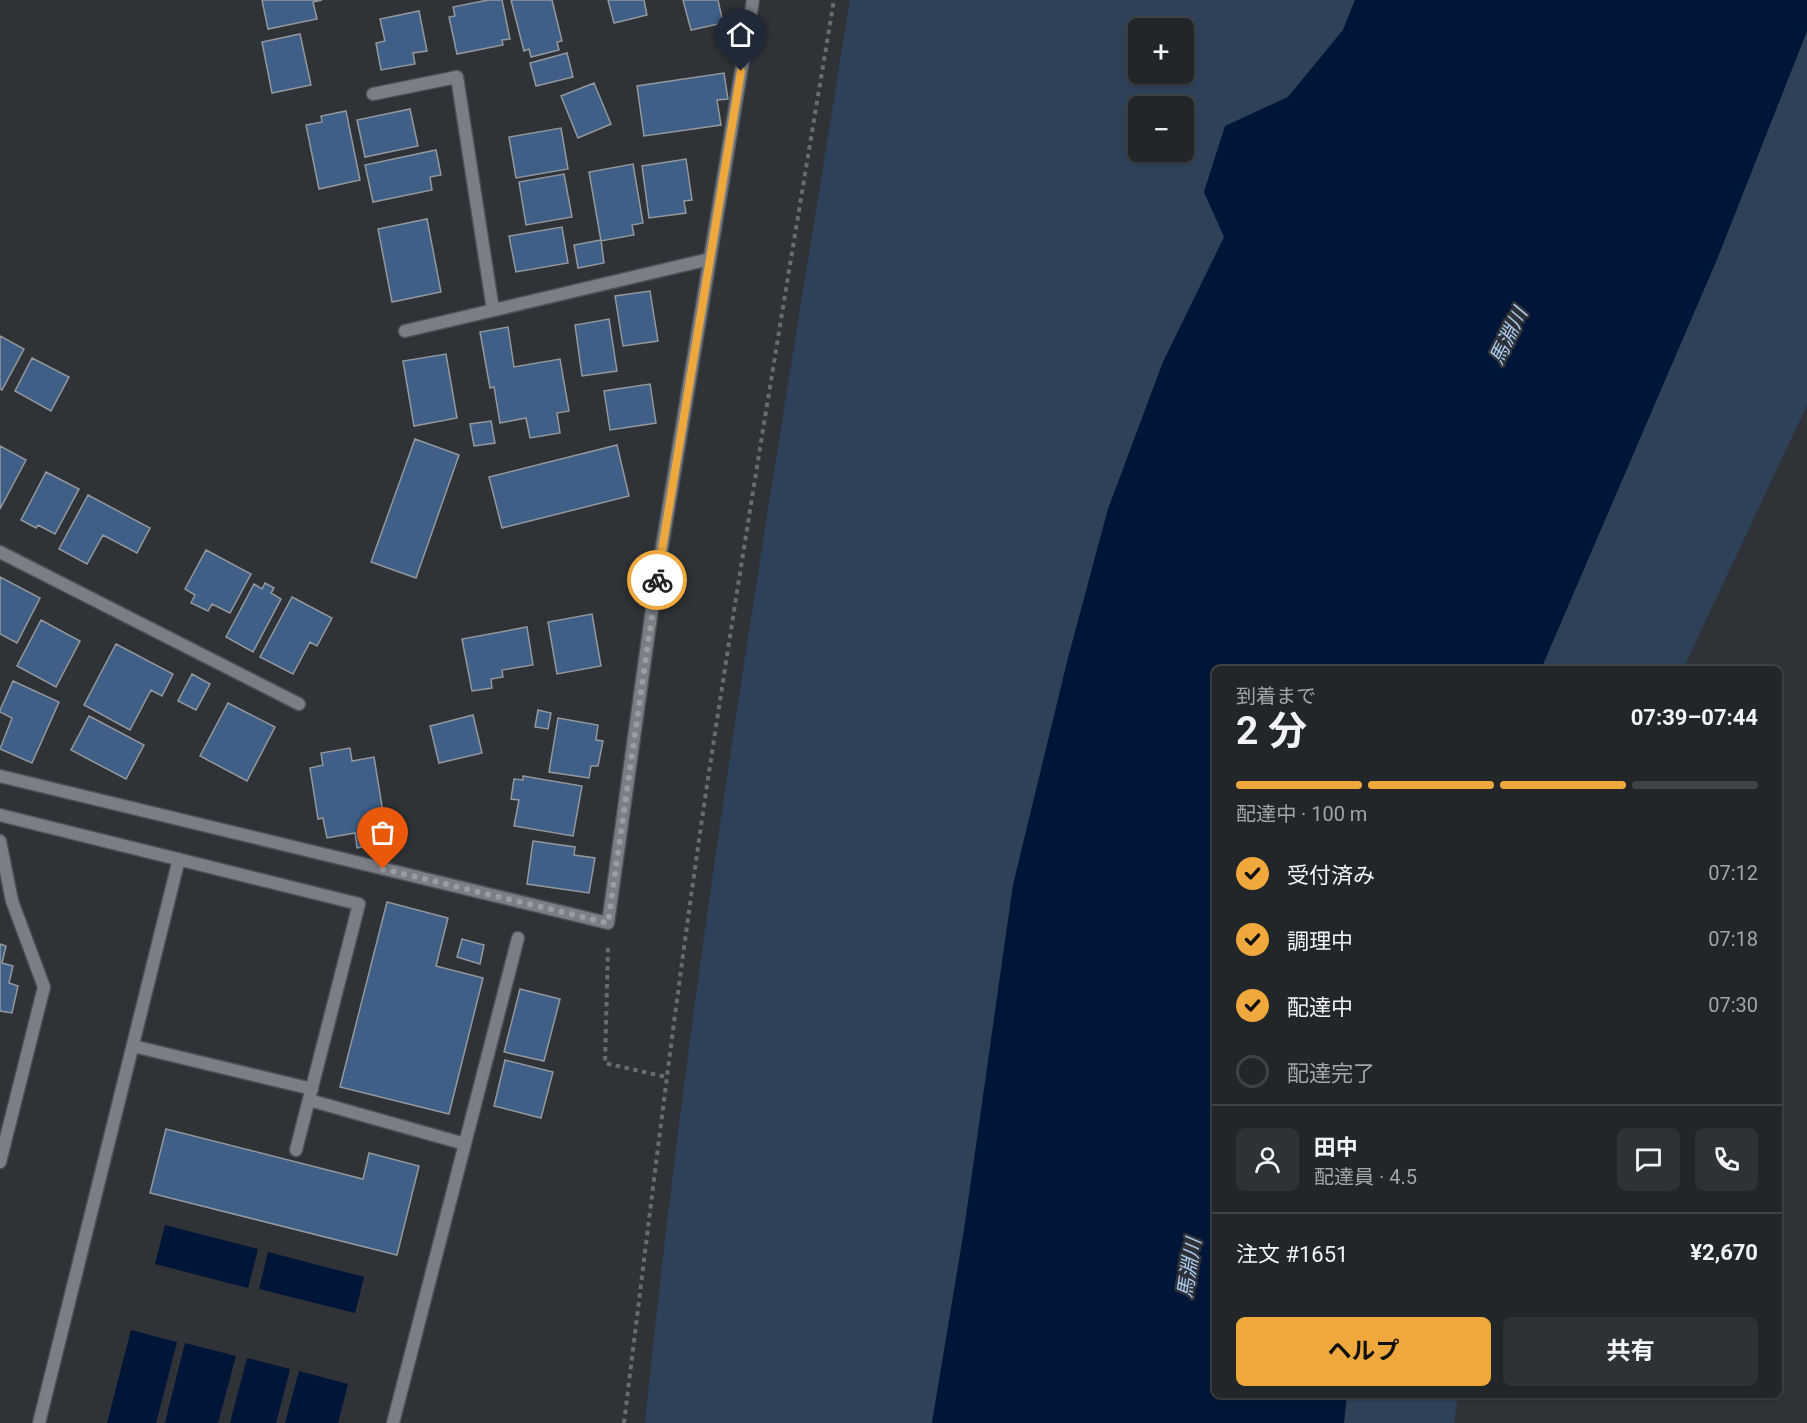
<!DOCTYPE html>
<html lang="ja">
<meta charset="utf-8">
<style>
:root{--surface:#232629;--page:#2f3235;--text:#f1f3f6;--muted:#a3a5a8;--line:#404346;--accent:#eea83c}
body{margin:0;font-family:Roboto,"Noto Sans JP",sans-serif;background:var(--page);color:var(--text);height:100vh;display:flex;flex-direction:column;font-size:22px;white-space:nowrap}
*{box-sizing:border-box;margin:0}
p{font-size:20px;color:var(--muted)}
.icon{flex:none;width:33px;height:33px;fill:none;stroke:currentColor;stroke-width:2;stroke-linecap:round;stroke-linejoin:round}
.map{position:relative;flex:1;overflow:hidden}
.drawer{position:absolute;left:1212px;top:666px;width:570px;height:732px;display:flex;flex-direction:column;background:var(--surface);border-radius:9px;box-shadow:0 2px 4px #0004,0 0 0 2px var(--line)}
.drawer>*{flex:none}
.controls{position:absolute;left:1128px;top:18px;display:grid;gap:12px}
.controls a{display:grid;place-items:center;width:66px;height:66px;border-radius:9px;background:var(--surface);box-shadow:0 2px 4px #0004,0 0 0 2px var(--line);font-size:30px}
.pin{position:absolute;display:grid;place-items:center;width:51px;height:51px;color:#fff;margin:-62px -26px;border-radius:50% 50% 50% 0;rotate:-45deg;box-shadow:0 0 6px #0007}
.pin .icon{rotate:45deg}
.courier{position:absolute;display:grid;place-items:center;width:60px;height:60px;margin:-30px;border:4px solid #eea83c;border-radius:50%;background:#fff;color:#222;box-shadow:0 2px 8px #0007}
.headline em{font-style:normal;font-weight:700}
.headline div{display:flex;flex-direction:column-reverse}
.headline{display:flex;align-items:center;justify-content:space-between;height:102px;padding:0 24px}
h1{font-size:39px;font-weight:700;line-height:45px}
.bar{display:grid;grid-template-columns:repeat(4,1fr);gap:9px 6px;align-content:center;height:72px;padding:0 24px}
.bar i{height:8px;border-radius:4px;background:var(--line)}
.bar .current{background:var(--accent)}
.bar p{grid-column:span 4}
.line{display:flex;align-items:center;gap:15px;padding:0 24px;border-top:2px solid var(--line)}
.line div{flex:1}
.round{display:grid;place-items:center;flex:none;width:63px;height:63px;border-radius:9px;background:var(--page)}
ol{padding:0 24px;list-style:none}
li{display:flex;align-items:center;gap:18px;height:66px}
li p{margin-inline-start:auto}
li .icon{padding:6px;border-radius:50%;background:var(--accent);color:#111;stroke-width:4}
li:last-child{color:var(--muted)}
li i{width:33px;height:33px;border:3px solid var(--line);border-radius:50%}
.button{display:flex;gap:12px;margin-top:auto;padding:12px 24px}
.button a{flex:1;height:69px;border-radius:9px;background:var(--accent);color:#111;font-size:24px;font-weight:700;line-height:69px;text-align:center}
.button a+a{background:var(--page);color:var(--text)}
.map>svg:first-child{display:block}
.green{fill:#2f4158;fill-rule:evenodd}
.water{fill:#001638}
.building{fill:#3f5f87;stroke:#93989d;stroke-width:1.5}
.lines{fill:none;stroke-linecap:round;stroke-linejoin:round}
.service-casing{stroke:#4c4f53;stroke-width:15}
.minor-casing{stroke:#4c4f53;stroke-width:15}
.path{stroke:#686c6f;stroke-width:4;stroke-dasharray:4.5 4.5;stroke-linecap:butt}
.service{stroke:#7b7f85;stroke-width:12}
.minor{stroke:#7b7f85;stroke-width:12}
.done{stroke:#9b9ea1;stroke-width:6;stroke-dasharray:0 10.8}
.route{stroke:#eea83c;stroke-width:8}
.labels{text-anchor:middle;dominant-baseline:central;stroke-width:5;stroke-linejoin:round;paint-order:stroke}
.water-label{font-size:20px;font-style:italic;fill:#adccf2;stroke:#2f3337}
</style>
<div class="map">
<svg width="1807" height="1423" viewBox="0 0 1807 1423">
<rect width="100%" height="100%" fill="#2f3337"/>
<!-- green -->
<path class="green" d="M850,0H1355L1343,30L1288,97L1225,127L1204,192L1225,237L1163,362L1108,509L1068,658L1013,885L964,1230L932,1423H645C693,946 774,473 850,0ZM1138,28H1184V74H1138ZM1138,106H1184V152H1138Z
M1807,31V405L1683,669H1541L1718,257Z
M1347,1395H1458L1454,1423H1344Z"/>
<!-- water -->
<path class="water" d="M1355,0H1807V31L1718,257L1541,669H1215V1395H1347L1344,1423H932L964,1230L1013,885L1068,658L1108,509L1163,362L1224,237L1204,192L1225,126L1288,97L1343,30Z
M165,1225L258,1249L248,1288L155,1264Z
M268,1252L364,1277L355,1313L259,1289Z
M131,1330L177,1342L156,1423H107Z
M185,1343L236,1356L218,1423H165Z
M247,1358L290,1369L276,1423H230Z
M299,1371L348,1384L338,1423H285Z"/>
<!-- building -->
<path class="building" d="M262,0H322L313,2L317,19L268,29Z
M488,0H502L510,39L502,40L503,45L457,54L449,17L455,16L453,7Z
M511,0H552L562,41L557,42L559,50L531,57L529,49L524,51Z
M608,0H644L647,15L614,23Z
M683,0H718L723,23L691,30Z
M419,11L427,51L413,53L415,64L381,70L376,43L385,41L380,19Z
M300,34L311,85L272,93L262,42Z
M567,53L573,77L536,86L530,63Z
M724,73L728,99L717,100L721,125L644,136L637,86Z
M594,83L611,124L578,138L561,96Z
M410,109L418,146L365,157L357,120Z
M346,111L360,180L319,189L306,125L322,122L321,116Z
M561,128L568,169L516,178L509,137Z
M436,150L441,175L430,177L432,190L373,202L365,165Z
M686,159L692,200L684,201L686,213L649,218L642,166Z
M633,164L643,223L632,225L634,235L601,241L589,172Z
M564,174L572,217L526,225L519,182Z
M427,219L441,292L392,302L378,229Z
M562,227L568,263L516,272L509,236Z
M601,240L604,263L578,268L574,245Z
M650,291L658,341L623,346L615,296Z
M609,319L617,371L582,376L575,325Z
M508,327L514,367L560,359L569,411L557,413L560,433L530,438L526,418L500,423L494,387L490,388L480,332Z
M0,336L24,349L2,390L0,389Z
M446,354L457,418L414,426L403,361Z
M32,358L69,377L51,411L15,391Z
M650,384L656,423L610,430L604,391Z
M491,421L495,443L474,446L470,424Z
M415,439L459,455L416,578L371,562Z
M617,445L629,496L502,528L489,477Z
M0,446L26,460L0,509Z
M46,472L79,489L55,534L38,525L36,528L21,520Z
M88,495L150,528L137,553L103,535L87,564L59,549Z
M206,550L251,574L230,613L212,604L208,611L191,603L195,595L185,589Z
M0,577L40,598L17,643L0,634Z
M265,583L274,588L271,593L281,599L253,652L226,637L254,584L262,589Z
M292,597L332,618L317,646L310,642L293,674L260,657Z
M592,614L601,666L557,674L548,622Z
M41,620L80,641L56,687L17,666Z
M527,627L533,665L502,670L503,677L491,679L492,688L472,691L462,639Z
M116,644L173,674L162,696L151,690L130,730L84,705Z
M192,674L210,684L196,710L178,701Z
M13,681L59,702L32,763L0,749L12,718L0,712V710Z
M228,703L275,727L247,781L200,756Z
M538,710L551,713L548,729L535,727Z
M473,715L482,753L439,763L430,726Z
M89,716L144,745L126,779L71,750Z
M558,718L598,725L596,740L603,741L598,766H591L589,778L549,772Z
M350,748L352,761L374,757L388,843L357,848L355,833L327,838L323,818L318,819L310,768L323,765L321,753Z
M523,776L582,786L573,836L514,826L519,800L511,799L514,779L523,780Z
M533,841L575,847L574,855L595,858L589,893L527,884Z
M387,902L448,918L436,966L483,978L449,1114L340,1087Z
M462,939L484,945L480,964L457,957Z
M0,944L6,946L2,963L13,966L9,983L18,986L12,1013L0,1011Z
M520,989L560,999L544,1061L504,1052Z
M505,1060L553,1072L541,1118L494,1106Z
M166,1129L363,1179L369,1153L419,1166L397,1255L150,1193Z"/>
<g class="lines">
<!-- service casing -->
<g class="service-casing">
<path id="service" d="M0,815L359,904L296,1150
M133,1046L312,1089
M309,1100L465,1144
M39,1423L179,859
M393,1423L518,938"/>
</g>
<!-- minor casing -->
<g class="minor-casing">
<path id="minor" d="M373,94L457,77L493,310
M405,331L710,259
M0,552L299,704
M0,776L608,923L654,595L753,0
M0,841L12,901L44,987L0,1162"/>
</g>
<!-- path -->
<path class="path" d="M608,948L605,1063L666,1077
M624,1423C650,1212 675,1002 706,792C746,528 790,264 834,0"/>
<!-- service -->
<use href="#service" class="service"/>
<!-- minor -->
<use href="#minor" class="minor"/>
</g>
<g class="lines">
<!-- done -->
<path class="done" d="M383,869L608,923L657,580"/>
<!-- route -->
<path class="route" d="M657,580L741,71"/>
</g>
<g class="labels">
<!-- water labels -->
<g class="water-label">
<text transform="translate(1508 336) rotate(-64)">馬淵川</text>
<text transform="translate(1189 1268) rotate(-81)">馬淵川</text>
</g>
</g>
</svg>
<div class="controls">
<a>+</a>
<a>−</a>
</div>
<div class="pin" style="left:383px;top:869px;background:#ea580c"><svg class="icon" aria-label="bag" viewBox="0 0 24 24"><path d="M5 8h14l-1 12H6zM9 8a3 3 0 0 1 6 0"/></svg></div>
<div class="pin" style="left:741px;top:71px;background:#1f2937"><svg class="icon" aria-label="home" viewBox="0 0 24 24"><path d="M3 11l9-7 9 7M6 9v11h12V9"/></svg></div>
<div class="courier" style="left:657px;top:580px"><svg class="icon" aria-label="bike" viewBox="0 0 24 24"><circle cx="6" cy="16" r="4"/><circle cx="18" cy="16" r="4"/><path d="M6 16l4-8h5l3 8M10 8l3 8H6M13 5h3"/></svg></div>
<section class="drawer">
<div class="headline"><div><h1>2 分</h1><p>到着まで</p></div><em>07:39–07:44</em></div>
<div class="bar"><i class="current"></i><i class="current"></i><i class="current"></i><i></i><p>配達中 · 100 m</p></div>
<ol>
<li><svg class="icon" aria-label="check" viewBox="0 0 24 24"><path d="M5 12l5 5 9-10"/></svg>受付済み<p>07:12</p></li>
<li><svg class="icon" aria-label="check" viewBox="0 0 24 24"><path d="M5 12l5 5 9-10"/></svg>調理中<p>07:18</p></li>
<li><svg class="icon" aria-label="check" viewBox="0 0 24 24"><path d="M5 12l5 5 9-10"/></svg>配達中<p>07:30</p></li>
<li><i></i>配達完了</li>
</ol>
<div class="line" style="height:108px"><a class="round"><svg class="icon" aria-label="person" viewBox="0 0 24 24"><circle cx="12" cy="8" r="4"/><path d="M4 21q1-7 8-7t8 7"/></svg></a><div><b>田中</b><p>配達員 · 4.5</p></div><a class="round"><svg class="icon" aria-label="chat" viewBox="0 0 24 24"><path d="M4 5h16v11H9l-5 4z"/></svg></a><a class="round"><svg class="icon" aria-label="phone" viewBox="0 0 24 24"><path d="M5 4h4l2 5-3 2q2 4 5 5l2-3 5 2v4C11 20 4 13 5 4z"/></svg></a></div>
<div class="line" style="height:78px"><div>注文 #1651</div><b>¥2,670</b></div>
<div class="button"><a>ヘルプ</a><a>共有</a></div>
</section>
</div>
